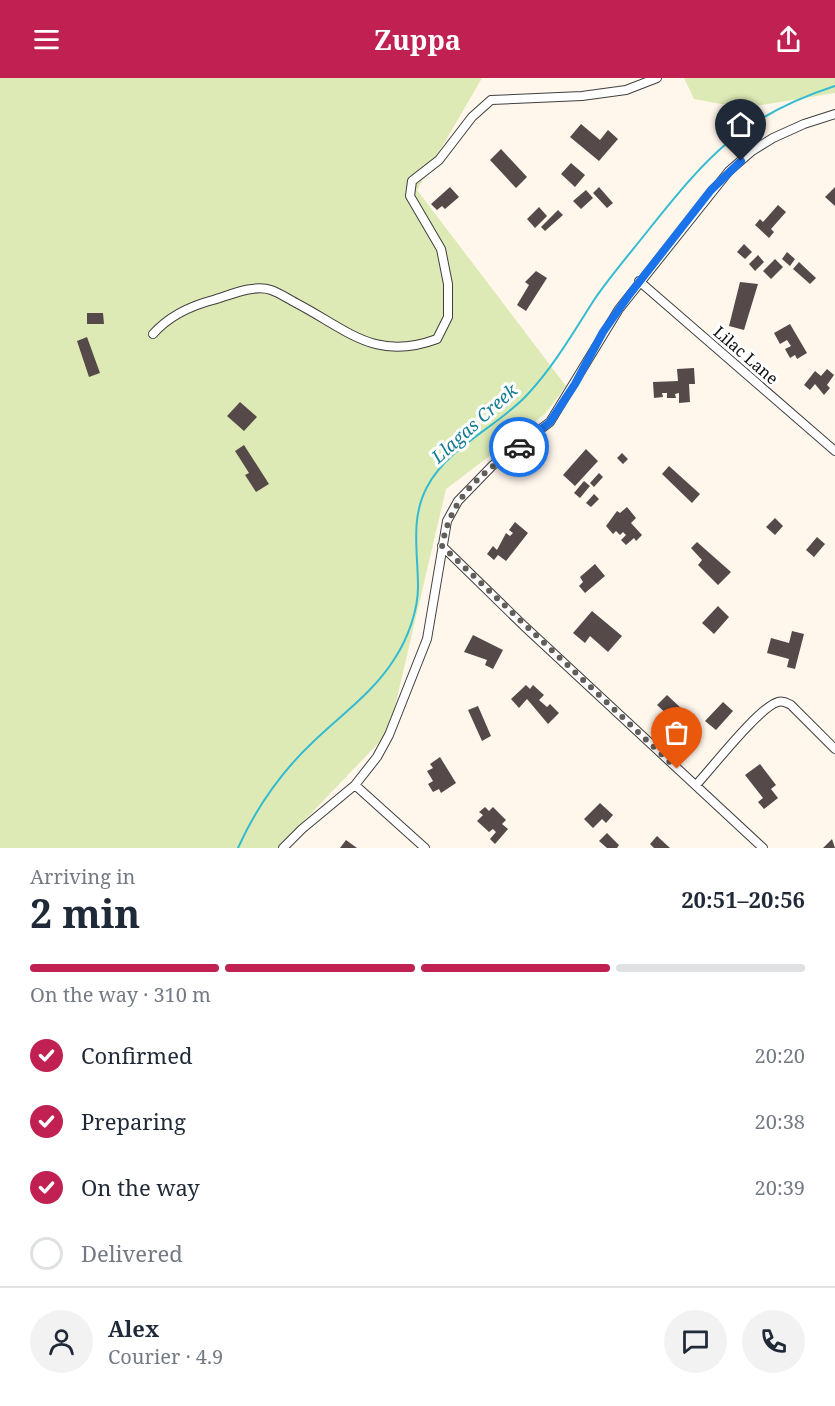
<!DOCTYPE html>
<meta charset="utf-8">
<style>
:root{--surface:#fff;--page:#f2f2f3;--text:#1f2937;--muted:#747a83;--line:#e0e1e3;--accent:#c02152}
body{margin:0;font-family:"Noto Serif",serif;background:var(--page);color:var(--text);height:100vh;display:flex;flex-direction:column;font-size:22px;white-space:nowrap}
*{box-sizing:border-box;margin:0}
p{font-size:20px;color:var(--muted)}
.icon{flex:none;width:33px;height:33px;fill:none;stroke:currentColor;stroke-width:2;stroke-linecap:round;stroke-linejoin:round}
.map{position:relative;height:770px;overflow:hidden}
.details{display:flex;flex-direction:column;background:var(--surface);flex:1}
.details>*{flex:none}
.pin{position:absolute;display:grid;place-items:center;width:51px;height:51px;color:#fff;margin:-62px -26px;border-radius:50% 50% 50% 0;rotate:-45deg;box-shadow:0 0 6px #0007}
.pin .icon{rotate:45deg}
.courier{position:absolute;display:grid;place-items:center;width:60px;height:60px;margin:-30px;border:4px solid #1a73e8;border-radius:50%;background:#fff;color:#222;box-shadow:0 2px 8px #0007}
.headline em{font-style:normal;font-weight:700}
.headline div{display:flex;flex-direction:column-reverse}
.headline{display:flex;align-items:center;justify-content:space-between;height:102px;padding:0 30px}
h1{font-size:39px;font-weight:700;line-height:45px}
.bar{display:grid;grid-template-columns:repeat(4,1fr);gap:9px 6px;align-content:center;height:72px;padding:0 30px}
.bar i{height:8px;border-radius:4px;background:var(--line)}
.bar .selected{background:var(--accent)}
.bar p{grid-column:span 4}
.line{display:flex;align-items:center;gap:15px;padding:0 30px;border-top:2px solid var(--line)}
.line div{flex:1}
.round{display:grid;place-items:center;flex:none;width:63px;height:63px;border-radius:32px;background:var(--page)}
ol{padding:0 30px;list-style:none}
li{display:flex;align-items:center;gap:18px;height:66px}
li p{margin-inline-start:auto}
li .icon{padding:6px;border-radius:50%;background:var(--accent);color:#fff;stroke-width:4}
li:last-child{color:var(--muted)}
li i{width:33px;height:33px;border:3px solid var(--line);border-radius:50%}
header{display:flex;justify-content:space-between;align-items:center;height:78px;padding:0 30px;background:var(--accent);color:#fff;font-size:27px;font-weight:700}
.map>svg:first-child{display:block}
.green{fill:#deeab5}
.lines{fill:none;stroke-linecap:round;stroke-linejoin:round}
.stream{stroke:#34bbd1;stroke-width:2}
.building{fill:#554a49}
.minor-casing{stroke:#3f3f3f;stroke-width:10}
.minor{stroke:#fff;stroke-width:8}
.done{stroke:#615e5a;stroke-width:6;stroke-dasharray:0 10.8}
.route{stroke:#1a73e8;stroke-width:8}
.labels{text-anchor:middle;dominant-baseline:central;stroke-width:6;stroke-linejoin:round;paint-order:stroke}
.street-label{font-size:16px;fill:#0c0c0c;stroke:#fff}
.water-label{font-size:18px;font-style:italic;fill:#137c93;stroke:#fff}
</style>
<header><svg class="icon" aria-label="menu" viewBox="0 0 24 24"><path d="M4 6h16M4 12h16M4 18h16"/></svg>Zuppa<svg class="icon" aria-label="share" viewBox="0 0 24 24"><path d="M12 15V3M7 8l5-5 5 5M5 13v7h14v-7"/></svg></header>
<div class="map">
<svg width="835" height="770" viewBox="0 0 835 770">
<rect width="100%" height="100%" fill="#fff6ec"/>
<!-- green -->
<path class="green" d="M0,0H482L417,112L566,308L545,336L446,411L389,654L278,770H0Z
M684,0H835V15L743,30L694,21Z"/>
<g class="lines">
<!-- stream -->
<path class="stream" d="M238,770C256,730 282,693 314,663C342,636 374,614 395,580C408,560 418,532 418,509C418,474 410,441 427,409C448,369 497,349 527,317C554,288 573,255 594,222C611,197 632,173 650,150C709,76 743,38 835,8"/>
</g>
<!-- building -->
<path class="building" d="M581,46L600,62L608,52L618,61L599,83L570,59Z
M501,71L527,99L516,110L490,82Z
M571,85L585,97L575,109L561,96Z
M450,109L459,119L445,131L442,128L437,132L431,126Z
M599,109L613,125L607,130L593,115Z
M835,109V128L825,119Z
M586,112L593,120L581,131L573,123Z
M778,127L786,134L771,151L774,154L769,160L755,147L760,141L763,144Z
M539,129L547,138L535,150L527,141Z
M558,132L563,137L545,153L541,149Z
M744,166L752,174L745,181L737,174Z
M787,174L795,181L790,188L782,181Z
M758,177L764,184L755,193L749,186Z
M775,181L783,189L771,201L763,193Z
M799,184L816,200L810,206L793,191Z
M536,193L547,200L526,233L517,227L529,207L525,204Z
M740,204L758,206L744,252L729,248Z
M87,235H103L104,246H87Z
M790,246L807,275L797,281L795,277L790,280L785,271L791,268L787,262L780,266L774,255Z
M87,259L100,295L89,299L77,263Z
M694,290L695,306H689L690,324L679,325V315L675,316L676,320H667V315H662L663,319L654,320L653,304L678,303L677,291Z
M827,291L834,297L827,307L830,310L824,317L815,306L810,312L804,307L815,293L821,298Z
M240,324L257,339L244,353L227,338Z
M244,367L269,406L256,414L245,397L249,395L235,373Z
M586,371L598,383L575,408L563,397Z
M622,375L628,381L623,386L617,380Z
M669,388L700,416L692,425L662,396Z
M599,395L603,399L594,409L590,405Z
M584,403L590,408L580,420L574,415Z
M594,416L599,421L591,429L586,425Z
M627,429L636,440L631,445L642,457L636,463L634,460L626,467L621,462L626,457L623,454L620,457L616,453L613,456L606,448L617,433L620,435Z
M775,440L783,448L775,457L766,449Z
M515,444L528,455L506,483L498,477L494,482L487,476L493,468L497,472L506,455L510,458L513,455L509,452Z
M817,459L825,466L814,479L806,472Z
M697,464L731,494L718,507L698,487L702,482L691,470Z
M595,486L605,498L585,515L579,508L583,504L580,499Z
M718,528L729,539L714,556L702,545Z
M592,533L622,558L608,574L590,558L585,565L573,555Z
M792,553L804,556L795,591L787,589L789,581L767,575L771,560L789,565Z
M473,557L503,572L493,591L485,587L487,582L464,574Z
M526,607L530,611L533,607L544,617L539,622L547,629L550,626L559,635L548,646L527,621L519,630L511,621Z
M667,617L698,646L688,656L680,648L677,651L668,642L670,639L657,627Z
M723,624L733,633L716,652L705,643Z
M478,628L491,658L482,663L468,632Z
M440,679L456,705L441,715L439,711L433,714L428,706L433,703L427,693L433,690L430,686Z
M760,686L776,707L771,711L778,720L764,731L758,724L763,720L745,697Z
M600,725L613,737L606,745L602,741L593,750L584,741Z
M485,729L489,733L493,729L506,742L502,746L508,751L495,766L490,761L496,754L493,751L489,754L477,743L483,737L479,734Z
M607,755L619,767L617,770H607L599,763Z
M657,758L670,770H654L650,766Z
M832,761L835,770H823Z
M346,762L357,770H340Z"/>
<g class="lines">
<!-- minor casing -->
<g class="minor-casing">
<path id="minor" d="M639,203L835,373
M153,256C169,238 190,228 213,222C230,217 254,206 271,212C280,215 288,221 296,225C348,252 375,284 437,261L448,239V206L441,171L410,118L412,103L439,82L472,39L491,22L582,18L626,12L657,0
M442,468L524,548L763,770
M355,707L425,770
M696,707C712,690 759,629 778,624C783,622 787,625 791,627L835,671
M283,770L302,751L355,707L377,679L389,657L427,561L447,443L458,423L493,387L550,344L619,231L729,93L752,73L773,60L804,46L835,36"/>
</g>
<!-- minor -->
<use href="#minor" class="minor"/>
</g>
<g class="lines">
<!-- done -->
<path class="done" d="M519,369C480,397 451,418 442,468L677,691"/>
<!-- route -->
<path class="route" d="M519,369L550,344L575,306L603,254L629,217L711,112L741,83"/>
</g>
<g class="labels">
<!-- street labels -->
<g class="street-label">
<text transform="translate(746 277) rotate(41)">Lilac Lane</text>
</g>
<!-- water labels -->
<g class="water-label">
<text transform="translate(474 345) rotate(-42)">Llagas Creek</text>
</g>
</g>
</svg>
<div class="pin" style="left:677px;top:691px;background:#ea580c"><svg class="icon" aria-label="bag" viewBox="0 0 24 24"><path d="M5 8h14l-1 12H6zM9 8a3 3 0 0 1 6 0"/></svg></div>
<div class="pin" style="left:741px;top:83px;background:#1f2937"><svg class="icon" aria-label="home" viewBox="0 0 24 24"><path d="M3 11l9-7 9 7M6 9v11h12V9"/></svg></div>
<div class="courier" style="left:519px;top:369px"><svg class="icon" aria-label="car" viewBox="0 0 24 24"><path d="M5 17H2v-5l4-1 3-4h7l3 4 3 1v5h-3M9 17h6M6 11h13"/><circle cx="7" cy="17" r="2"/><circle cx="17" cy="17" r="2"/></svg></div>
</div>
<section class="details">
<div class="headline"><div><h1>2 min</h1><p>Arriving in</p></div><em>20:51–20:56</em></div>
<div class="bar"><i class="selected"></i><i class="selected"></i><i class="selected"></i><i></i><p>On the way · 310 m</p></div>
<ol>
<li><svg class="icon" aria-label="check" viewBox="0 0 24 24"><path d="M5 12l5 5 9-10"/></svg>Confirmed<p>20:20</p></li>
<li><svg class="icon" aria-label="check" viewBox="0 0 24 24"><path d="M5 12l5 5 9-10"/></svg>Preparing<p>20:38</p></li>
<li><svg class="icon" aria-label="check" viewBox="0 0 24 24"><path d="M5 12l5 5 9-10"/></svg>On the way<p>20:39</p></li>
<li><i></i>Delivered</li>
</ol>
<div class="line" style="height:108px"><a class="round"><svg class="icon" aria-label="person" viewBox="0 0 24 24"><circle cx="12" cy="8" r="4"/><path d="M4 21q1-7 8-7t8 7"/></svg></a><div><b>Alex</b><p>Courier · 4.9</p></div><a class="round"><svg class="icon" aria-label="chat" viewBox="0 0 24 24"><path d="M4 5h16v11H9l-5 4z"/></svg></a><a class="round"><svg class="icon" aria-label="phone" viewBox="0 0 24 24"><path d="M5 4h4l2 5-3 2q2 4 5 5l2-3 5 2v4C11 20 4 13 5 4z"/></svg></a></div>
</section>
